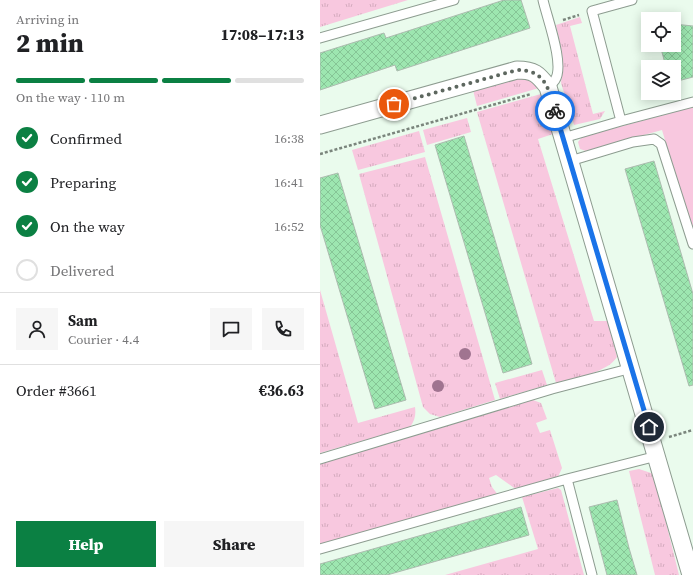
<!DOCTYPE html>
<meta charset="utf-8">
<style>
:root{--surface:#fff;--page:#f6f6f6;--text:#202124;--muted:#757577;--line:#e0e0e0;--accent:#0b8043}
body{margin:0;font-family:"Source Serif 4",serif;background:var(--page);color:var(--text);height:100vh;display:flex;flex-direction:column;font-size:15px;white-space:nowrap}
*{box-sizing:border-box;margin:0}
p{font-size:13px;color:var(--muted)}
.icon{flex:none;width:22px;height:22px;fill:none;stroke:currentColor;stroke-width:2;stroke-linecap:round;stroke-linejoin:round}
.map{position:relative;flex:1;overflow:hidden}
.panel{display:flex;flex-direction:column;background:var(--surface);width:320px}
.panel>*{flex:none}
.buttons{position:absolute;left:321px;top:12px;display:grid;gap:8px}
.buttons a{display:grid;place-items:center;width:40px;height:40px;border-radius:0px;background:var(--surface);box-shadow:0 2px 10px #0003;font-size:20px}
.pin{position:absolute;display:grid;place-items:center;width:34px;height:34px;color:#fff;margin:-17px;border:2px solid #fff;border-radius:50%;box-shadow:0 1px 4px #0007}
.courier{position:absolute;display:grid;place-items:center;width:40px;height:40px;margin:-20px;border:3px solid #1a73e8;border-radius:50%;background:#fff;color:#222;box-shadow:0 1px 5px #0007}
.overview em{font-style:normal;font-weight:800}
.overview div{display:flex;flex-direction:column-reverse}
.overview{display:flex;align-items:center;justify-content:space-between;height:68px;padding:0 16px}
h1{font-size:26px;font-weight:800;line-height:30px}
.bar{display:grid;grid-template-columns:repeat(4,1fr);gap:6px 4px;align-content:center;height:48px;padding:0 16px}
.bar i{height:5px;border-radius:3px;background:var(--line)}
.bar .on{background:var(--accent)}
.bar p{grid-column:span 4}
.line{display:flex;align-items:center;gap:10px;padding:0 16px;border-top:1px solid var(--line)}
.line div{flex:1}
.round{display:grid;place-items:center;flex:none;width:42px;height:42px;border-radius:0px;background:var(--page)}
ol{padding:0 16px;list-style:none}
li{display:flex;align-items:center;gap:12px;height:44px}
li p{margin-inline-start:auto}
li .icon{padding:4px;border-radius:50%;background:var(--accent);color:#fff;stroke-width:4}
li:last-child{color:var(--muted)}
li i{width:22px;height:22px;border:2px solid var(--line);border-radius:50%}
.primary-button{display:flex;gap:8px;margin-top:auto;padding:8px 16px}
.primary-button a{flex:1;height:46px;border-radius:0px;background:var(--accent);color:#fff;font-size:16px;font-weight:800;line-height:46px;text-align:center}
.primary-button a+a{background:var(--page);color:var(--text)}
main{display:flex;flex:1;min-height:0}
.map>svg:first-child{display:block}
.grass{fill:url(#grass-tufts)}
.park{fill:#f8c8df}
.building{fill:url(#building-cross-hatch);stroke:#acbbaf}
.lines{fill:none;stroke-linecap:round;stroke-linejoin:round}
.lane-casing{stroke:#8d9c90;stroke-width:11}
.street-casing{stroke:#8d9c90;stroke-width:19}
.path{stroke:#7a857c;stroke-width:2.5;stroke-dasharray:3 2;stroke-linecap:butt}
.lane{stroke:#fff;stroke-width:9}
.street{stroke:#fff;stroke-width:17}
.tree{fill:#a07490}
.done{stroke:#5d675f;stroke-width:4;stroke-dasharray:0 7.2}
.route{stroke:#1a73e8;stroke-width:5}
</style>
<main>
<section class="panel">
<div class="overview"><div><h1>2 min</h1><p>Arriving in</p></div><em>17:08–17:13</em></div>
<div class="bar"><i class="on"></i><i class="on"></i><i class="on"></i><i></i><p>On the way · 110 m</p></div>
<ol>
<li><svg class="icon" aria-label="check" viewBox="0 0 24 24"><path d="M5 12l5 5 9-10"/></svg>Confirmed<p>16:38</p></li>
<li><svg class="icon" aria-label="check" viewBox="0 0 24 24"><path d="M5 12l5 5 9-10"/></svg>Preparing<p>16:41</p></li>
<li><svg class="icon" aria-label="check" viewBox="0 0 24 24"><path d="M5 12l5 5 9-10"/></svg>On the way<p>16:52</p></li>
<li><i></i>Delivered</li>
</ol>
<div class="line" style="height:72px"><a class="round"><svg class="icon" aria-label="person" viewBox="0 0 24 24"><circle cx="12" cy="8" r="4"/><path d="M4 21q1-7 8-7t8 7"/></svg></a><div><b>Sam</b><p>Courier · 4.4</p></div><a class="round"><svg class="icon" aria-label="chat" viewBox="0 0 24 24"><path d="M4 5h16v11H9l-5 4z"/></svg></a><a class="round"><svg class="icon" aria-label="phone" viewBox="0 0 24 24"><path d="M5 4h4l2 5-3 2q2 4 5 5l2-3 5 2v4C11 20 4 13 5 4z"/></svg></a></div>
<div class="line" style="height:52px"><div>Order #3661</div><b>€36.63</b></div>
<div class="primary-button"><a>Help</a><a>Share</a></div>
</section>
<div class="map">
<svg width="373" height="575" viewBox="0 0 373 575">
<defs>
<pattern id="grass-tufts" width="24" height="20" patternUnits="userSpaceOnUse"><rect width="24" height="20" fill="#f8c8df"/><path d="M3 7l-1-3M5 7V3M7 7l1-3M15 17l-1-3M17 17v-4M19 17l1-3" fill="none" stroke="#d4abbe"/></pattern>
<pattern id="building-cross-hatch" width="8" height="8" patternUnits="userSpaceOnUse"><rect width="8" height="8" fill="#9de6b0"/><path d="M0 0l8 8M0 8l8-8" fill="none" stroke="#86c596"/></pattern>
</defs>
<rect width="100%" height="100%" fill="#eafbed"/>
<!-- grass -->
<path class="grass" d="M0,0H88L0,27Z
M260,17L262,23L250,26L273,114L285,111L280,119L254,125L241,83L243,67L242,53L236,25Z
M194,78C205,79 211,79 219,88L157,106L153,90Z
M221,94L233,134L218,139L274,321H288L297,357C287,373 254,378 236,383L157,112Z
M147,118L151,132L107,145L103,130Z
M99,131L105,152L38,170L32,150Z
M105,157L175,400L120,417L110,414L103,407L39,174Z
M0,290L38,423L95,407C96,415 95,420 90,427L0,453Z
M222,370L227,385L180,399L175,383Z
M213,400L221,403L227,419L216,423L220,433L230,430L242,468L238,477L197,490L176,475L169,478L172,487L178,495L0,546V464Z
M319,469L334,474L359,575H335L309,471Z
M238,488L241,490L264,575H125L218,549L202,497Z"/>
<!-- park -->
<path class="park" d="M373,107V234L342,130L266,151L260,149L258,142L262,137Z"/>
<!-- building -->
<path class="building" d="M184,0H201L210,28L77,71L75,65L0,90V53L64,33L66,38Z
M354,24L373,26V77L354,82V67H346L340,45H354Z
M144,136L212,364L183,373L115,145Z
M334,161L373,294V385L369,386L305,169Z
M18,173L86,400L55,409L0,225V178Z
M297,500L309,548L317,575H287L269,507Z
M201,507L209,535L67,575H0V564Z"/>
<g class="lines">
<!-- lane casing -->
<g class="lane-casing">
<path id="lane" d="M223,0C227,18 245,65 235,80C233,83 230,85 228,87
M0,38L134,0
M301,121L272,11L312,0
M243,138L301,121L373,102
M250,161L313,142L334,139L341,144L373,244
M0,459L232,389L312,368
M247,479L272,575
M0,549L247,479L337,456"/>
</g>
<!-- street casing -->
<g class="street-casing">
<path id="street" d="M0,125L197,70C214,70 218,74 228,87L371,575"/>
</g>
<!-- path -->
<path class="path" d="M243,20L259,15
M0,154L211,94
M349,437L373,430"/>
<!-- lane -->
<use href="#lane" class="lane"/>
<!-- street -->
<use href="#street" class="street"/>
</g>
<!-- trees -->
<g class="tree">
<circle cx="145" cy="354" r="6"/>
<circle cx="118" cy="386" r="6"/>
</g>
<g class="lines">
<!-- done -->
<path class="done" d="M74,104L197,70C225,70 228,87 235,111"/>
<!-- route -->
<path class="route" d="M235,111L329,427"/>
</g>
</svg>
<div class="buttons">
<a><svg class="icon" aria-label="locate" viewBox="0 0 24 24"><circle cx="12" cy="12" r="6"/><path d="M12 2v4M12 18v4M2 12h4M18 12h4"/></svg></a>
<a><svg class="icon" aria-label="layers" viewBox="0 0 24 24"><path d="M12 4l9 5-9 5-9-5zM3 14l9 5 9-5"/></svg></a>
</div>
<div class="pin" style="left:74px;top:104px;background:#ea580c"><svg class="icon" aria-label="bag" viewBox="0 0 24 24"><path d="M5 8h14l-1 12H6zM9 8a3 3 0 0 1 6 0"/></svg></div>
<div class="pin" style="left:329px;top:427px;background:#1f2937"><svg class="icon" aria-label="home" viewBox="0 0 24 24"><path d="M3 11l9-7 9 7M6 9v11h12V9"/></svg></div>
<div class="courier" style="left:235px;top:111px"><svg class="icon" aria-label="bike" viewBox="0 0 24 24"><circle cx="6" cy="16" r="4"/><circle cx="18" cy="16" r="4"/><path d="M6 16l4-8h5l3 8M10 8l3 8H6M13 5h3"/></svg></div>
</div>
</main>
